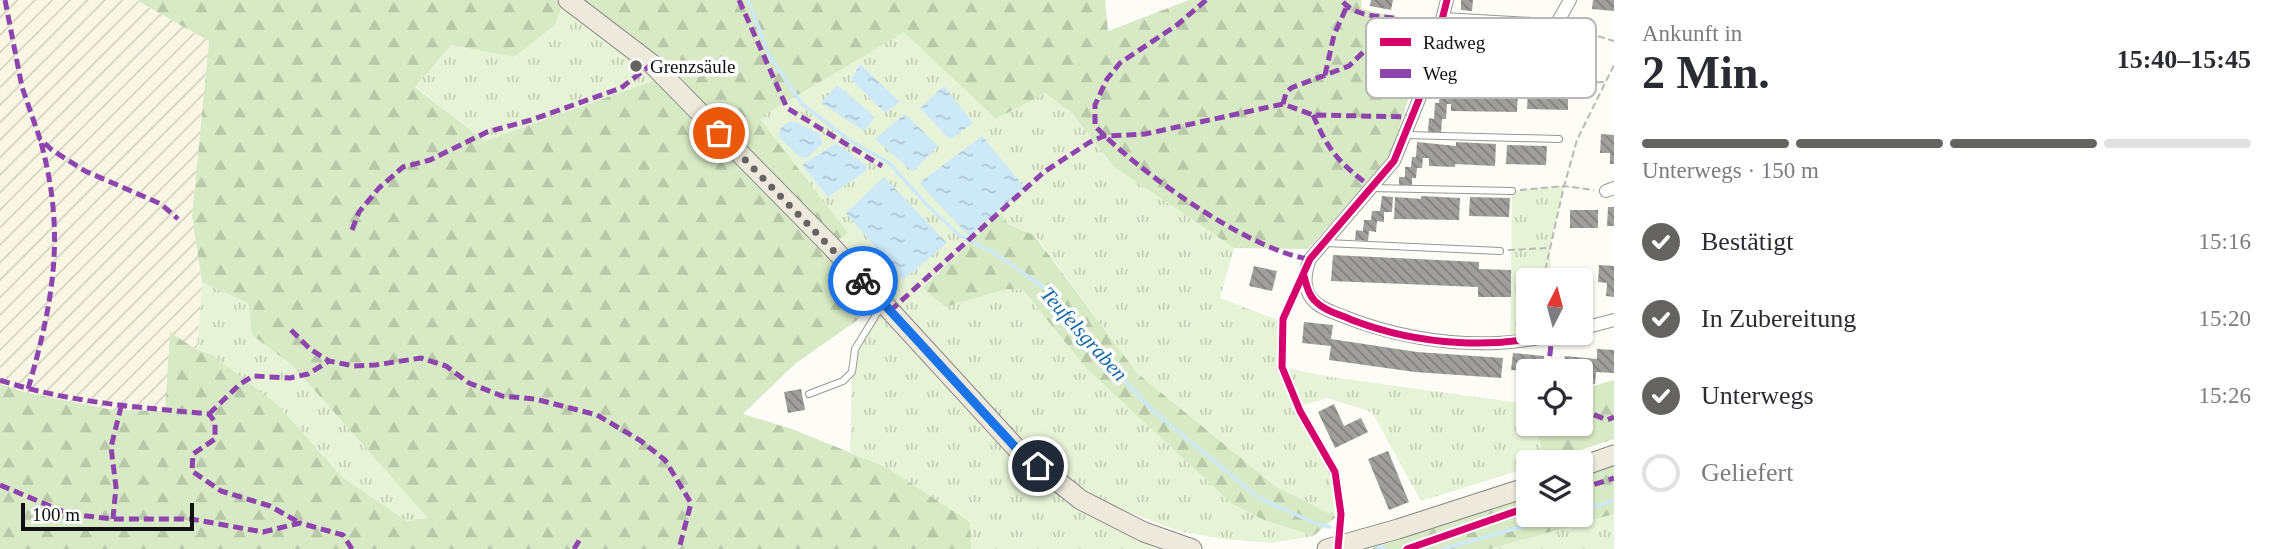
<!DOCTYPE html>
<html lang="de">
<meta charset="utf-8">
<style>
:root{--surface:#fff;--page:#f2f2f3;--text:#2b2b33;--muted:#7c7c81;--line:#e1e1e2;--accent:#646362}
body{margin:0;font-family:Georgia,serif;background:var(--page);color:var(--text);height:100vh;display:flex;flex-direction:column;font-size:26px;white-space:nowrap}
*{box-sizing:border-box;margin:0}
p{font-size:23px;color:var(--muted)}
.icon{flex:none;width:38px;height:38px;fill:none;stroke:currentColor;stroke-width:2;stroke-linecap:round;stroke-linejoin:round}
.map{position:relative;flex:1;overflow:hidden}
.details{display:flex;flex-direction:column;background:var(--surface);width:665px}
.details>*{flex:none}
.needle{width:46px;rotate:6deg}
.tools{position:absolute;left:1516px;top:268px;display:grid;gap:14px}
.tools a{display:grid;place-items:center;width:77px;height:77px;border-radius:7px;background:var(--surface);box-shadow:0 2px 5px #0004;font-size:35px}
.scale{position:absolute;left:21px;bottom:18px;width:173px;box-sizing:border-box;padding-left:7px;border:4px solid #111;border-top:0;font-size:19px;line-height:24px;white-space:nowrap;color:#111;-webkit-text-stroke:5px #fff;paint-order:stroke}
.pin{position:absolute;display:grid;place-items:center;width:60px;height:60px;color:#fff;margin:-30px;border:4px solid #fff;border-radius:50%;box-shadow:0 2px 7px #0007}
.courier{position:absolute;display:grid;place-items:center;width:70px;height:70px;margin:-35px;border:5px solid #1a73e8;border-radius:50%;background:#fff;color:#222;box-shadow:0 2px 9px #0007}
.head em{font-style:normal;font-weight:700}
.head div{display:flex;flex-direction:column-reverse}
.head{display:flex;align-items:center;justify-content:space-between;height:119px;padding:0 28px}
h1{font-size:46px;font-weight:700;line-height:52px}
.bar{display:grid;grid-template-columns:repeat(4,1fr);gap:10px 7px;align-content:center;height:84px;padding:0 28px}
.bar i{height:9px;border-radius:5px;background:var(--line)}
.bar .active{background:var(--accent)}
.bar p{grid-column:span 4}
ol{padding:0 28px;list-style:none}
li{display:flex;align-items:center;gap:21px;height:77px}
li p{margin-inline-start:auto}
li .icon{padding:7px;border-radius:50%;background:var(--accent);color:#fff;stroke-width:4}
li:last-child{color:var(--muted)}
li i{width:38px;height:38px;border:4px solid var(--line);border-radius:50%}
main{display:flex;flex:1;min-height:0}
.map>svg:first-child{display:block}
.farmland{fill:url(#farmland-furrows)}
.grass{fill:url(#grass-tufts);fill-rule:evenodd}
.forest{fill:url(#forest-firs)}
.water{fill:url(#water-ripples)}
.lines{fill:none;stroke-linecap:round;stroke-linejoin:round}
.stream{stroke:#cde8f7;stroke-width:3.5}
.building{fill:url(#building-back-hatch)}
.service-casing{stroke:#979795;stroke-width:8}
.minor-casing{stroke:#979795;stroke-width:14}
.primary-casing{stroke:#858482;stroke-width:21}
.path{stroke:#b9b9b8;stroke-width:2;stroke-dasharray:7 3.5;stroke-linecap:butt}
.service{stroke:#fffffe;stroke-width:6}
.minor{stroke:#fffffe;stroke-width:12}
.primary{stroke:#ede9dc;stroke-width:19}
.quiet{stroke:#8e44ad;stroke-width:5;stroke-dasharray:10 5;stroke-linecap:butt}
.cycleway-casing{stroke:#fff;stroke-width:11}
.cycleway{stroke:#d6006c;stroke-width:7}
.done{stroke:#646362;stroke-width:7;stroke-dasharray:0 12.6}
.route{stroke:#1a73e8;stroke-width:9}
.poi-dot{fill:#646362;stroke:#fff;stroke-width:2.5}
.labels{text-anchor:middle;dominant-baseline:central;stroke-width:7;stroke-linejoin:round;paint-order:stroke}
.poi-label{font-size:19px;fill:#111;stroke:#fff;text-anchor:start}
.water-label{font-size:21px;font-style:italic;fill:#1768a6;stroke:#fff}
.key{fill:#fff;stroke:#b8b8b8;stroke-width:2}
.key-label{font-size:19px;fill:#111}
</style>
<main>
<div class="map">
<svg width="1614" height="549" viewBox="0 0 1614 549">
<defs>
<pattern id="farmland-furrows" width="10" height="10" patternUnits="userSpaceOnUse" patternTransform="scale(1.75)"><rect width="10" height="10" fill="#f9f7e4"/><path d="M-1 1l2-2M0 10L10 0M9 11l2-2" fill="none" stroke="#d4d3c3"/></pattern>
<pattern id="grass-tufts" width="24" height="20" patternUnits="userSpaceOnUse" patternTransform="scale(1.75)"><rect width="24" height="20" fill="#e7f3d7"/><path d="M3 7l-1-3M5 7V3M7 7l1-3M15 17l-1-3M17 17v-4M19 17l1-3" fill="none" stroke="#c5cfb8"/></pattern>
<pattern id="forest-firs" width="22" height="20" patternUnits="userSpaceOnUse" patternTransform="scale(1.75)"><rect width="22" height="20" fill="#d8eac5"/><path d="M5 1l3.5 6h-7zM16 11l3.5 6h-7z" fill="#b8c8a8"/></pattern>
<pattern id="water-ripples" width="26" height="14" patternUnits="userSpaceOnUse" patternTransform="scale(1.75)"><rect width="26" height="14" fill="#cde8f7"/><path d="M2 4q2-2 4 0t4 0M15 11q2-2 4 0t4 0" fill="none" stroke="#afc6d3"/></pattern>
<pattern id="building-back-hatch" width="6" height="6" patternUnits="userSpaceOnUse" patternTransform="scale(1.75)"><rect width="6" height="6" fill="#a19f9c"/><path d="M-1 5l2 2M0 0l6 6M5-1l2 2" fill="none" stroke="#82807e"/></pattern>
</defs>
<rect width="100%" height="100%" fill="#fdfcf7"/>
<!-- farmland -->
<path class="farmland" d="M0,0H136L209,41L192,216L202,282L197,350L170,333L166,411L113,410L28,393L0,384Z"/>
<!-- grass -->
<path class="grass" d="M562,4L661,78L485,141L415,86L451,45L515,57Z
M904,31L996,119L1045,93L1072,113L1113,166L1234,248L1220,298L1278,320L1282,367L1330,377L1528,404V424H1536L1544,462H1528V468L1421,501L1372,412L1327,398L1294,408L1330,475L1336,517L1275,486L1137,373L1035,235L1008,224L1000,214L924,288L945,307L1007,289L1023,290L1086,368L1232,504L1264,520L1313,536L1273,543L1224,539L1178,531L1103,502L1062,475L1030,447L974,392L836,241L847,233L758,118ZM859,64L899,102V103L884,112L851,79ZM837,86L874,117L821,103ZM836,143L865,165L867,169L865,172L828,197L802,165Z
M1564,186L1550,248L1551,280H1528V332L1552,333L1510,342L1512,191Z
M202,282L248,303L252,335L293,366L429,518L407,521L342,477L278,405L197,350Z
M885,315L997,438L1156,549H971L970,522L886,467L850,452L852,372L855,349L878,316Z
M1614,514V549H1490Z"/>
<!-- forest -->
<path class="forest" d="M136,0H555L562,4L555,25L514,57L451,45L415,87L485,141L661,78L811,234L872,305L856,321L795,364L743,414L792,429L886,467L970,522L971,549H0V384L28,393L113,410L165,411L170,332L197,350L212,355L278,405L342,477L407,521L428,518L293,366L252,335L248,303L202,282L192,216L209,41Z
M580,0H1105L1108,31L1189,0H1362L1361,9L1432,24L1390,157L1308,249L1234,248L1113,166L1072,113L1045,93L996,119L904,32L759,118L848,233L836,241Z
M1001,213L1008,224L1034,235L1137,373L1275,486L1336,517L1313,536L1264,520L1232,504L1086,368L1023,290L1007,289L945,307L923,288Z
M1614,380V439L1544,462L1536,424H1580V390Z
M1614,466V514L1490,549H1370L1528,497V514H1580V478Z"/>
<!-- water -->
<path class="water" d="M860,64L900,102L885,113L851,79Z
M837,85L875,117L864,131L821,103Z
M944,86L973,123L950,140L920,108Z
M905,114L938,146L913,172L875,139Z
M788,122H796L820,134L822,144L807,158L798,156L779,137L780,129Z
M982,136L1025,188L969,236L919,183Z
M836,143L866,165L867,169L865,172L828,197L802,165Z
M884,177L947,243L903,280L846,213Z"/>
<g class="lines">
<!-- stream -->
<path class="stream" d="M748,0L769,55L802,104L849,140L889,163L928,206L959,235L993,252L1046,289L1094,348L1152,410L1259,498L1317,524L1330,527
M1580,510L1614,501
M1376,546L1385,549
M1443,549L1566,514"/>
</g>
<!-- building -->
<path class="building" d="M1371,0H1393L1391,10L1370,6Z
M1461,0H1473L1472,11L1461,10Z
M1593,0H1614V11L1592,9Z
M1440,88L1518,91L1517,112L1451,111V104H1447L1446,119H1442L1441,134L1428,133L1429,118L1434,119L1435,103H1439Z
M1528,90L1568,92V110L1527,109Z
M1601,134L1614,135V164H1610V153H1600Z
M1417,142L1456,146V142L1496,144L1495,166L1455,164V167L1429,166V158H1423L1422,168H1417L1416,178H1412V188L1399,187V177H1405V167H1411L1412,157H1416Z
M1507,145L1547,146L1546,165L1506,164Z
M1382,196L1393,197L1392,212H1384V222L1377,221L1376,232L1369,231L1368,241L1355,240L1356,230L1363,231L1364,220H1371L1372,211H1380Z
M1421,196L1460,198L1459,220L1394,219L1395,197L1421,199Z
M1470,197L1510,198L1509,217L1469,216Z
M1608,207H1614V226H1607Z
M1570,210H1598V228H1570Z
M1333,255L1479,262V269L1511,270V297H1478V287L1331,281Z
M1599,265L1614,266V297L1606,296L1607,283L1598,282Z
M1254,266L1277,271L1272,291L1249,286Z
M1563,276L1587,278L1584,308H1580V280H1563Z
M1304,322L1333,325L1331,339L1417,352L1503,358L1501,378L1415,372L1329,360L1331,346L1302,343Z
M1597,349L1614,350V373L1596,372L1595,384L1580,383V371H1563L1565,356L1597,359Z
M1513,353L1544,356L1542,371L1511,370Z
M801,389L805,410L788,413L784,392Z
M1334,404L1344,426L1361,418L1368,432L1335,448L1318,412Z
M1388,451L1409,502L1389,510L1368,459Z"/>
<g class="lines">
<!-- service casing -->
<g class="service-casing">
<path id="service" d="M1426,82L1568,83
M1406,135L1559,139
M1372,188L1512,191
M1326,243L1500,251
M809,394L843,381L852,372L855,349L882,305
M1325,456C1341,482 1342,511 1338,541"/>
</g>
<!-- minor casing -->
<g class="minor-casing">
<path id="minor" d="M1447,0L1426,82L1394,161L1310,259C1305,272 1302,287 1312,299C1320,309 1334,312 1345,317C1394,336 1444,345 1497,343C1520,342 1543,338 1566,332
M1443,19L1548,25L1557,23L1570,0
M1606,191L1614,188
M1580,329L1614,320"/>
</g>
<!-- primary casing -->
<g class="primary-casing">
<path id="primary" d="M568,0L652,64L830,245L1017,449L1081,500L1144,532L1192,549
M1580,467L1614,455
M1327,549L1398,529L1528,487"/>
</g>
<!-- path -->
<path class="path" d="M1568,27L1614,41
M1576,83L1605,82
M1520,190L1564,186L1594,190
M1508,250L1548,248
M1543,280L1564,186L1577,140L1614,65"/>
<!-- service -->
<use href="#service" class="service"/>
<!-- minor -->
<use href="#minor" class="minor"/>
<!-- primary -->
<use href="#primary" class="primary"/>
<!-- quiet -->
<path class="quiet" d="M5,0L22,87L40,139L52,150L85,171L161,204L178,219
M739,0L787,108L882,166
M1206,0L1177,25L1120,63L1107,79L1095,105V126C1136,170 1251,252 1310,259
M1343,2C1355,16 1376,16 1394,18L1395,14
M1325,75L1334,35L1347,6
M1283,104L1286,93L1291,88L1349,66L1387,29L1394,18
M1313,115C1330,154 1339,162 1372,188
M352,230L359,212L379,188L403,167L430,160L487,132L531,120L621,88L652,64
M890,311L1044,172L1090,142L1104,136L1145,134L1283,104L1313,115L1413,117
M291,330L310,349L329,361L354,366L375,365L421,358L446,366L469,383L502,396L535,399L597,415L641,441L665,460L691,503L679,549
M1548,371L1552,336
M0,380C69,403 138,407 209,414L215,422V439L193,454L192,471L221,491L270,506L300,523
M28,389C54,300 66,231 40,139
M1580,409L1607,420L1614,417
M209,414L240,384L253,376L290,378L308,374L329,361
M0,485L69,514L113,519H191L263,532L300,523L343,535L352,549
M1580,489L1614,478
M113,519L116,487L111,447L121,407
M574,549L580,539"/>
<!-- cycleway casing -->
<g class="cycleway-casing">
<path id="cycleway" d="M1304,276C1306,284 1308,294 1314,300C1324,311 1339,314 1352,320C1420,346 1495,350 1566,332
M1338,549L1341,514L1335,472L1300,411L1282,367L1283,319L1310,259L1394,161L1426,82L1447,0
M1407,549L1528,507"/>
</g>
<!-- cycleway -->
<use href="#cycleway" class="cycleway"/>
</g>
<g class="lines">
<!-- done -->
<path class="done" d="M719,133L863,281"/>
<!-- route -->
<path class="route" d="M863,281L1017,449L1038,466"/>
</g>
<!-- markers -->
<circle class="poi-dot" cx="636" cy="66" r="7"/>
<g class="labels">
<!-- poi labels -->
<g class="poi-label">
<text x="650" y="66">Grenzsäule</text>
</g>
<!-- water labels -->
<g class="water-label">
<text transform="translate(1084 334) rotate(48)">Teufelsgraben</text>
</g>
</g>
<!-- legend -->
<rect x="1366" y="18" width="230" height="80" rx="10" class="key"/>
<rect x="1380" y="38" width="31" height="8" fill="#d6006c"/>
<rect x="1380" y="69" width="31" height="9" fill="#8e44ad"/>
<g class="key-label">
<text x="1423" y="49">Radweg</text>
<text x="1423" y="80">Weg</text>
</g>
</svg>
<div class="tools">
<a><svg class="needle" viewBox="-14 -14 28 28"><path d="M0-13l5 13h-10z" fill="#e53935"/><path d="M0 13l5-13h-10z" fill="#7c7c81"/></svg></a>
<a><svg class="icon" aria-label="locate" viewBox="0 0 24 24"><circle cx="12" cy="12" r="6"/><path d="M12 2v4M12 18v4M2 12h4M18 12h4"/></svg></a>
<a><svg class="icon" aria-label="layers" viewBox="0 0 24 24"><path d="M12 4l9 5-9 5-9-5zM3 14l9 5 9-5"/></svg></a>
</div>
<div class="scale">100 m</div>
<div class="pin" style="left:719px;top:133px;background:#ea580c"><svg class="icon" aria-label="bag" viewBox="0 0 24 24"><path d="M5 8h14l-1 12H6zM9 8a3 3 0 0 1 6 0"/></svg></div>
<div class="pin" style="left:1038px;top:466px;background:#1f2937"><svg class="icon" aria-label="home" viewBox="0 0 24 24"><path d="M3 11l9-7 9 7M6 9v11h12V9"/></svg></div>
<div class="courier" style="left:863px;top:281px"><svg class="icon" aria-label="bike" viewBox="0 0 24 24"><circle cx="6" cy="16" r="4"/><circle cx="18" cy="16" r="4"/><path d="M6 16l4-8h5l3 8M10 8l3 8H6M13 5h3"/></svg></div>
</div>
<section class="details">
<div class="head"><div><h1>2 Min.</h1><p>Ankunft in</p></div><em>15:40–15:45</em></div>
<div class="bar"><i class="active"></i><i class="active"></i><i class="active"></i><i></i><p>Unterwegs · 150 m</p></div>
<ol>
<li><svg class="icon" aria-label="check" viewBox="0 0 24 24"><path d="M5 12l5 5 9-10"/></svg>Bestätigt<p>15:16</p></li>
<li><svg class="icon" aria-label="check" viewBox="0 0 24 24"><path d="M5 12l5 5 9-10"/></svg>In Zubereitung<p>15:20</p></li>
<li><svg class="icon" aria-label="check" viewBox="0 0 24 24"><path d="M5 12l5 5 9-10"/></svg>Unterwegs<p>15:26</p></li>
<li><i></i>Geliefert</li>
</ol>
</section>
</main>
